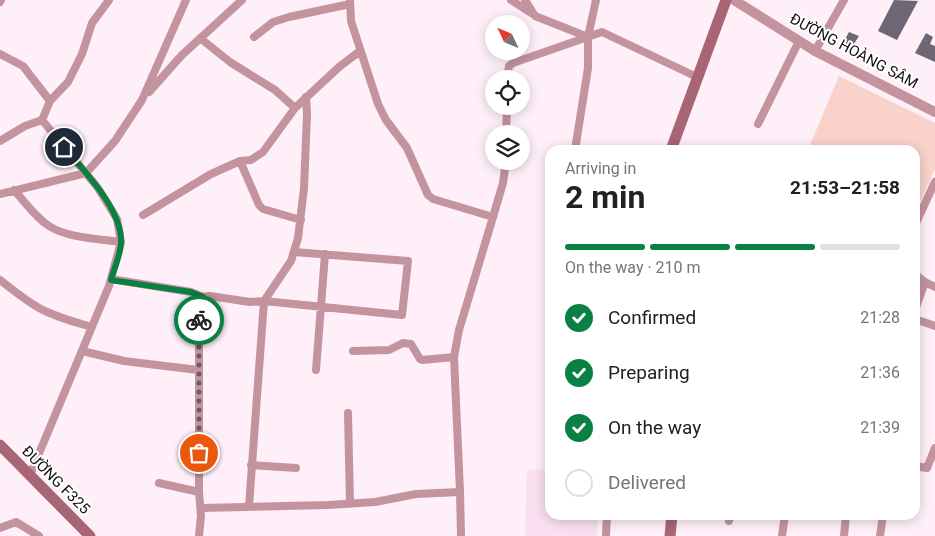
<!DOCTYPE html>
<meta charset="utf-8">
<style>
:root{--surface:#fff;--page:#f6f6f6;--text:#202124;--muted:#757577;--line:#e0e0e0;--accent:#0b8043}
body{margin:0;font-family:Roboto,sans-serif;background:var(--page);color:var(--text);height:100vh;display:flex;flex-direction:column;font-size:19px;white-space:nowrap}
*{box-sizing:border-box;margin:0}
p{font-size:16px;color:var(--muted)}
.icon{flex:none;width:28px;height:28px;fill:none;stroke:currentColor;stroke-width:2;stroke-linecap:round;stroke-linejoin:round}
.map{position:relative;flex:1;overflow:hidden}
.details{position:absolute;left:545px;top:145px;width:375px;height:375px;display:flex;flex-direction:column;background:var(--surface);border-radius:15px;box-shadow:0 2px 12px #0003}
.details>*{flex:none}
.needle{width:32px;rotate:314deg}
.buttons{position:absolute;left:485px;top:15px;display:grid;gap:10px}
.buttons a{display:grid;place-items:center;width:45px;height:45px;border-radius:50%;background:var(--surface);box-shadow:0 2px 12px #0003;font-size:25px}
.pin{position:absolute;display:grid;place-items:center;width:42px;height:42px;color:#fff;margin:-21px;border:2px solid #fff;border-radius:50%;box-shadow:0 1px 5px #0007}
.courier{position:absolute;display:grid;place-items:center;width:50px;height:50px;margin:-25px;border:4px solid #0b8043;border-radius:50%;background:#fff;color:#222;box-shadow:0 1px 6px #0007}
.summary em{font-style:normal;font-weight:700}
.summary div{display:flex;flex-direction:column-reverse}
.summary{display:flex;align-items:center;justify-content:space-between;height:85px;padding:0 20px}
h1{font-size:32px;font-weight:700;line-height:38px}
.bar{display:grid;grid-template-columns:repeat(4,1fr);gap:8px 5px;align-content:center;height:60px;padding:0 20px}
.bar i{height:6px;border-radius:4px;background:var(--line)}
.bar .selected{background:var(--accent)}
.bar p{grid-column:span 4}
ol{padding:0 20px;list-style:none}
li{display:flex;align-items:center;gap:15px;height:55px}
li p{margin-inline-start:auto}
li .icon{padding:5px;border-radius:50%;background:var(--accent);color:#fff;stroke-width:4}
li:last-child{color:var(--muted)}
li i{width:28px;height:28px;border:2px solid var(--line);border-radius:50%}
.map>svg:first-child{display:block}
.built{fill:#f9dfef}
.green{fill:#f9d2cb}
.building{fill:#6f6675}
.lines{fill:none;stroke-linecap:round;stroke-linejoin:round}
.minor{stroke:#c3949e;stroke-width:8}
.tertiary{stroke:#c3949e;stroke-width:10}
.secondary{stroke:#a86575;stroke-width:11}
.done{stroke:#665d62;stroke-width:5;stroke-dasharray:0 9}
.route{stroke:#0b8043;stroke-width:6}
.labels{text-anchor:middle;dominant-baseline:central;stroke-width:4;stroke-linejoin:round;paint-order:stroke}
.street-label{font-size:15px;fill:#140e12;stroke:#fff}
</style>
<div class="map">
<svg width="935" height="536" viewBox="0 0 935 536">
<rect width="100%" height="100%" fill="#feeff8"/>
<!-- built -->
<path class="built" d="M550,469V515H598L597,536H525L527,470Z"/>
<!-- green -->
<path class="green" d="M839,76L935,123V169L915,213V150H808Z"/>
<!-- building -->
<path class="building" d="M894,0L918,1L897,40L878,31Z
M849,32L859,36L850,50L842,45Z
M926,33L933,37L930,44L935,46V62L915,53Z"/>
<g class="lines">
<!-- minor -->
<path class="minor" d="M350,0L351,21L378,104L386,120L407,148L428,195L433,199L493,217L459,330L454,357L460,492L461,536
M511,0L531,13
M525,0L535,16L588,37
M0,2L1,0
M254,37L273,22L289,17L350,4
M200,38L230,62L275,90L295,108
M815,51L844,0
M0,54L23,66L50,101
M507,79L509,66L513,63L602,32L697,77
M149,92L182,55L242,0
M42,120L50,101L68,82L82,54L92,23L109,0
M758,124L799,41
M506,134L507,106
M0,141L25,126L42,120
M575,150L588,68V37L596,0
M240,161L259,205L263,209L301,220
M14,190C25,202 35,217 49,226C67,238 101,239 121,242
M0,194L86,173L115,141L142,100L186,0
M143,215L211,174L240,161L251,160L263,152L295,108L339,67L360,51
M493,217L503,183L506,161
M915,225L935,182
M915,274L925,282L935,287
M111,279L191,292L203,297
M0,280C13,290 25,300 39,308C56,317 74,322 92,327
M915,310L925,282
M915,319L935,326
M82,351L124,361L198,370
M353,351L389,350L403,343L411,344L420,359L422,360L454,357
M316,370L325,254
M348,413L350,504
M251,465L296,468
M915,466L927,468L935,448
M30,475L109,286L121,242L117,219L98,188L42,120
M159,483L199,492
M249,506L264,301L402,315L408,261L294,252
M201,508L328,505L375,502L416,494L460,492
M729,521L731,515
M0,528L16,522L39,536
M199,536L201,516L199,492V303L203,297L210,296L250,302L264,301L291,261L298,238L304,188L307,114L306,97
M606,536L607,515
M782,536L785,515
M844,536L846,515
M880,536L883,515"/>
<!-- tertiary -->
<path class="tertiary" d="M734,0L815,51L935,112"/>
<!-- secondary -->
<path class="secondary" d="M671,150L726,0
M0,445L90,536
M670,536L672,515"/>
</g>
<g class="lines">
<!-- done -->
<path class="done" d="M199,320V453"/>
<!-- route -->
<path class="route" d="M64,147C84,171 122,209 121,242C121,254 114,268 111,280L191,292L203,297L199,303V320"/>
</g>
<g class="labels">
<!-- street labels -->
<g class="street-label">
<text transform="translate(854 51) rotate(28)">ĐƯỜNG HOÀNG SÂM</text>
<text transform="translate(56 480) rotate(45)">ĐƯỜNG F325</text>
</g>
</g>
</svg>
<div class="buttons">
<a><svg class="needle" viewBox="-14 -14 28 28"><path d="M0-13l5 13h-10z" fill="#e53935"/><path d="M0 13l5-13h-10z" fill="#757577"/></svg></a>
<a><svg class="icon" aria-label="locate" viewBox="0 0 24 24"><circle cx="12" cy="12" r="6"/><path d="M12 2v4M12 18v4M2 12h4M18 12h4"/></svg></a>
<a><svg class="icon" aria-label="layers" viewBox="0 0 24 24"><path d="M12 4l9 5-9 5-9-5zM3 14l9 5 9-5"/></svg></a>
</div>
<div class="pin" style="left:199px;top:453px;background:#ea580c"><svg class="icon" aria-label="bag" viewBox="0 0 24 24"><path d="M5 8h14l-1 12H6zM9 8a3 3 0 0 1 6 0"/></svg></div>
<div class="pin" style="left:64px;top:147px;background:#1f2937"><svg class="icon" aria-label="home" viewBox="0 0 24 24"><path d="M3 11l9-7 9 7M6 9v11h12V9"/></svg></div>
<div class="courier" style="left:199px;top:320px"><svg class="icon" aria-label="bike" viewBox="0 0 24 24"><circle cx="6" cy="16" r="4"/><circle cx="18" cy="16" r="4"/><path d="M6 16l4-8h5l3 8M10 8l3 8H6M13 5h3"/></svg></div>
<section class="details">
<div class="summary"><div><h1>2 min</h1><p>Arriving in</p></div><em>21:53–21:58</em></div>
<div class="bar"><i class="selected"></i><i class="selected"></i><i class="selected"></i><i></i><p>On the way · 210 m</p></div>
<ol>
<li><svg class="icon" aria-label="check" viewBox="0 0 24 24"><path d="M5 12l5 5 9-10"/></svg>Confirmed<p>21:28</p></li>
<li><svg class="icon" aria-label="check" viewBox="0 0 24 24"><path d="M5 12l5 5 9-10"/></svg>Preparing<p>21:36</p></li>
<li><svg class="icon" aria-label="check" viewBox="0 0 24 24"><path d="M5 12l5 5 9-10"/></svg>On the way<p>21:39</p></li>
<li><i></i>Delivered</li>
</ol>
</section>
</div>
